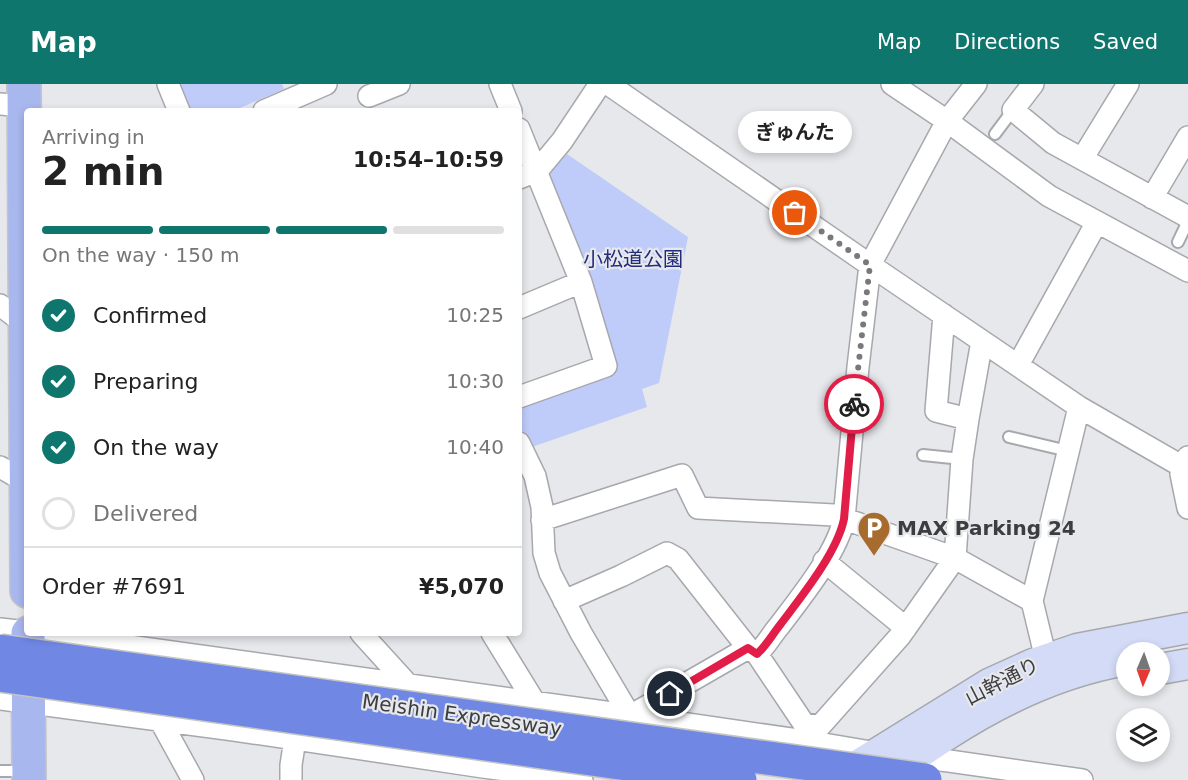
<!DOCTYPE html>
<meta charset="utf-8">
<style>
:root{--surface:#fff;--page:#f2f2f2;--text:#222;--muted:#767676;--line:#e0e0e0;--accent:#0f766e}
body{margin:0;font-family:"DejaVu Sans","Noto Sans JP",sans-serif;background:var(--page);color:var(--text);height:100vh;display:flex;flex-direction:column;font-size:22px;white-space:nowrap}
*{box-sizing:border-box;margin:0}
p{font-size:20px;color:var(--muted)}
.icon{flex:none;width:33px;height:33px;fill:none;stroke:currentColor;stroke-width:2;stroke-linecap:round;stroke-linejoin:round}
.map{position:relative;flex:1;overflow:hidden}
.drawer{position:absolute;left:24px;top:24px;width:498px;height:528px;display:flex;flex-direction:column;background:var(--surface);border-radius:6px;box-shadow:0 3px 9px #0003}
.drawer>*{flex:none}
.needle{width:39px;rotate:182deg}
.controls{position:absolute;left:1116px;top:558px;display:grid;gap:12px}
.controls a{display:grid;place-items:center;width:54px;height:54px;border-radius:50%;background:var(--surface);box-shadow:0 3px 9px #0003;font-size:30px}
.pin{position:absolute;display:grid;place-items:center;width:51px;height:51px;color:#fff;margin:-26px;border:3px solid #fff;border-radius:50%;box-shadow:0 2px 6px #0007}
.courier{position:absolute;display:grid;place-items:center;width:60px;height:60px;margin:-30px;border:4px solid #e11d48;border-radius:50%;background:#fff;color:#222;box-shadow:0 2px 8px #0007}
.bubble{position:absolute;height:42px;border-radius:21px;background:var(--surface);box-shadow:0 3px 9px #0003;font-size:20px;font-weight:700;line-height:42px;text-align:center}
.headline em{font-style:normal;font-weight:700}
.headline div{display:flex;flex-direction:column-reverse}
.headline{display:flex;align-items:center;justify-content:space-between;height:102px;padding:0 18px}
h1{font-size:39px;font-weight:700;line-height:45px}
.bar{display:grid;grid-template-columns:repeat(4,1fr);gap:9px 6px;align-content:center;height:72px;padding:0 18px}
.bar i{height:8px;border-radius:4px;background:var(--line)}
.bar .on{background:var(--accent)}
.bar p{grid-column:span 4}
.line{display:flex;align-items:center;gap:15px;padding:0 18px;border-top:2px solid var(--line)}
.line div{flex:1}
ol{padding:0 18px;list-style:none}
li{display:flex;align-items:center;gap:18px;height:66px}
li p{margin-inline-start:auto}
li .icon{padding:6px;border-radius:50%;background:var(--accent);color:#fff;stroke-width:4}
li:last-child{color:var(--muted)}
li i{width:33px;height:33px;border:3px solid var(--line);border-radius:50%}
header{display:flex;align-items:center;gap:36px;box-sizing:border-box;height:84px;padding:0 30px;background:var(--accent);color:#fff}
header strong{font-size:28px}
nav{display:flex;gap:33px;margin-inline-start:auto;font-size:21px}
.map>svg:first-child{display:block}
.green{fill:#bfccf9}
.lines{fill:none;stroke-linecap:round;stroke-linejoin:round}
.lane-casing{stroke:#a7a8ad;stroke-width:14}
.street-casing{stroke:#a7a8ad;stroke-width:24}
.secondary-casing{stroke:#a7a8ad;stroke-width:33}
.primary-casing{stroke:#c4c5c5;stroke-width:36}
.lane{stroke:#fff;stroke-width:10}
.street{stroke:#fff;stroke-width:21}
.secondary{stroke:#d4dbf7;stroke-width:30}
.primary{stroke:#a9b7ef;stroke-width:33}
.highway-bridge-casing{stroke:#c4c5c5;stroke-width:36;stroke-linecap:butt}
.highway-bridge{stroke:#7087e4;stroke-width:33}
.done{stroke:#78797c;stroke-width:6;stroke-dasharray:0 10.8}
.route{stroke:#e11d48;stroke-width:8}
.labels{text-anchor:middle;dominant-baseline:central;stroke-width:4.5;stroke-linejoin:round;paint-order:stroke}
.park-label{font-size:20px;fill:#222c7d;stroke:#e6e8ec}
.poi-label{font-size:20px;font-weight:bold;fill:#3c3d3f;stroke:#e6e8ec;text-anchor:start}
.street-label{font-size:20px;fill:#3c3d3f;stroke:#e6e8ec}
</style>
<header>
<strong>Map</strong>
<nav><a>Map</a><a>Directions</a><a>Saved</a></nav>
</header>
<div class="map">
<svg width="1188" height="696" viewBox="0 0 1188 696">
<rect width="100%" height="100%" fill="#e6e8ec"/>
<!-- green -->
<path class="green" d="M180,0H282L284,5L233,27H191Z
M567,70L688,153L659,299L642,305L647,323L529,364L519,345V318L617,285L582,176L548,99L551,87Z"/>
<g class="lines">
<!-- lane casing -->
<g class="lane-casing">
<path id="lane" d="M995,50L1013,26
M1178,158L1188,137
M1009,353L1068,367
M923,371L962,375
M0,687H27"/>
</g>
<!-- street casing -->
<g class="street-casing">
<path id="street" d="M168,0L179,27
M500,0L511,27
M608,0L870,181L1079,323L1183,383L1188,382
M892,0L947,37L1049,112L1188,187
M1033,0L1013,26L1053,59L1188,133
M369,12L399,0
M0,20L24,22
M264,27L326,0
M519,45L581,198L606,282L519,313
M1082,75L1128,0
M519,94L537,87L562,57L600,0
M1152,114L1188,53
M0,221L25,240
M519,224L581,198
M944,231L936,327L968,335
M1018,281L1097,138
M519,359L535,392L542,423L544,469L550,489L581,549L630,632L748,564
M1188,373L1181,390L1188,424
M0,383L26,398
M542,436L682,391L698,424L834,431L955,474L1032,517
M824,477L906,544
M564,517L621,492L667,469L678,475L748,564L757,570L804,640L820,642L900,552L955,474L962,375L968,335L982,257
M0,545L27,548
M35,549L612,629L812,658L877,669L949,677L1082,696
M361,549L411,604
M492,549L535,619
M757,570C766,562 772,550 780,541C801,513 837,469 844,435L858,283L870,181L947,37L976,0
M1046,575L1032,517L1079,323
M0,615L234,646L483,683L582,696
M160,636L193,696
M291,696V681L295,655"/>
</g>
<!-- secondary casing -->
<g class="secondary-casing">
<path id="secondary" d="M1160,585L1188,580
M839,693L989,600L1033,580L1077,565L1188,544
M879,696C902,681 925,665 948,650C1002,615 1063,587 1126,576"/>
</g>
<!-- primary casing -->
<g class="primary-casing">
<path id="primary" d="M24,0L27,507
M28,549L29,696"/>
</g>
<!-- lane -->
<use href="#lane" class="lane"/>
<!-- street -->
<use href="#street" class="street"/>
<!-- secondary -->
<use href="#secondary" class="secondary"/>
<!-- primary -->
<use href="#primary" class="primary"/>
<!-- highway-bridge casing -->
<g class="highway-bridge-casing">
<path id="highway-bridge" d="M0,567L925,696
M0,591L740,696"/>
</g>
<!-- highway-bridge -->
<use href="#highway-bridge" class="highway-bridge"/>
</g>
<g class="lines">
<!-- done -->
<path class="done" d="M795,129L870,181L854,320"/>
<!-- route -->
<path class="route" d="M670,610L748,564L757,570C766,562 772,551 780,541C801,513 837,469 844,435L854,320"/>
</g>
<!-- icons -->
<defs>
<g id="parking-pin" transform="scale(1.725)"><path d="M0 17L-7.5 6A9.5 9.5 0 1 1 7.5 6Z" fill="#a66b2d" stroke="#e6e8ec"/><path d="M-3.5-5.5H1a3.5 3.5 0 0 1 0 7H-1V5.5H-3.5ZM-1-3.4V-.6H.8a1.4 1.4 0 0 0 0-2.8Z" fill="#fff"/></g>
</defs>
<g fill-rule="evenodd">
<use href="#parking-pin" x="874" y="444"/>
</g>
<g class="labels">
<!-- park labels -->
<g class="park-label">
<text x="633" y="175">小松道公園</text>
</g>
<!-- poi labels -->
<g class="poi-label">
<text x="897" y="444">MAX Parking 24</text>
</g>
<!-- street labels -->
<g class="street-label">
<text transform="translate(1002 597) rotate(-27)">山幹通り</text>
<text transform="translate(462 631) rotate(8)">Meishin Expressway</text>
</g>
</g>
</svg>
<div class="controls">
<a><svg class="needle" viewBox="-14 -14 28 28"><path d="M0-13l5 13h-10z" fill="#e53935"/><path d="M0 13l5-13h-10z" fill="#767676"/></svg></a>
<a><svg class="icon" aria-label="layers" viewBox="0 0 24 24"><path d="M12 4l9 5-9 5-9-5zM3 14l9 5 9-5"/></svg></a>
</div>
<div class="pin" style="left:795px;top:129px;background:#ea580c"><svg class="icon" aria-label="bag" viewBox="0 0 24 24"><path d="M5 8h14l-1 12H6zM9 8a3 3 0 0 1 6 0"/></svg></div>
<div class="pin" style="left:670px;top:610px;background:#1f2937"><svg class="icon" aria-label="home" viewBox="0 0 24 24"><path d="M3 11l9-7 9 7M6 9v11h12V9"/></svg></div>
<div class="courier" style="left:854px;top:320px"><svg class="icon" aria-label="bike" viewBox="0 0 24 24"><circle cx="6" cy="16" r="4"/><circle cx="18" cy="16" r="4"/><path d="M6 16l4-8h5l3 8M10 8l3 8H6M13 5h3"/></svg></div>
<div class="bubble" style="left:738px;top:27px;width:114px">ぎゅんた</div>
<section class="drawer">
<div class="headline"><div><h1>2 min</h1><p>Arriving in</p></div><em>10:54–10:59</em></div>
<div class="bar"><i class="on"></i><i class="on"></i><i class="on"></i><i></i><p>On the way · 150 m</p></div>
<ol>
<li><svg class="icon" aria-label="check" viewBox="0 0 24 24"><path d="M5 12l5 5 9-10"/></svg>Confirmed<p>10:25</p></li>
<li><svg class="icon" aria-label="check" viewBox="0 0 24 24"><path d="M5 12l5 5 9-10"/></svg>Preparing<p>10:30</p></li>
<li><svg class="icon" aria-label="check" viewBox="0 0 24 24"><path d="M5 12l5 5 9-10"/></svg>On the way<p>10:40</p></li>
<li><i></i>Delivered</li>
</ol>
<div class="line" style="height:78px"><div>Order #7691</div><b>¥5,070</b></div>
</section>
</div>
